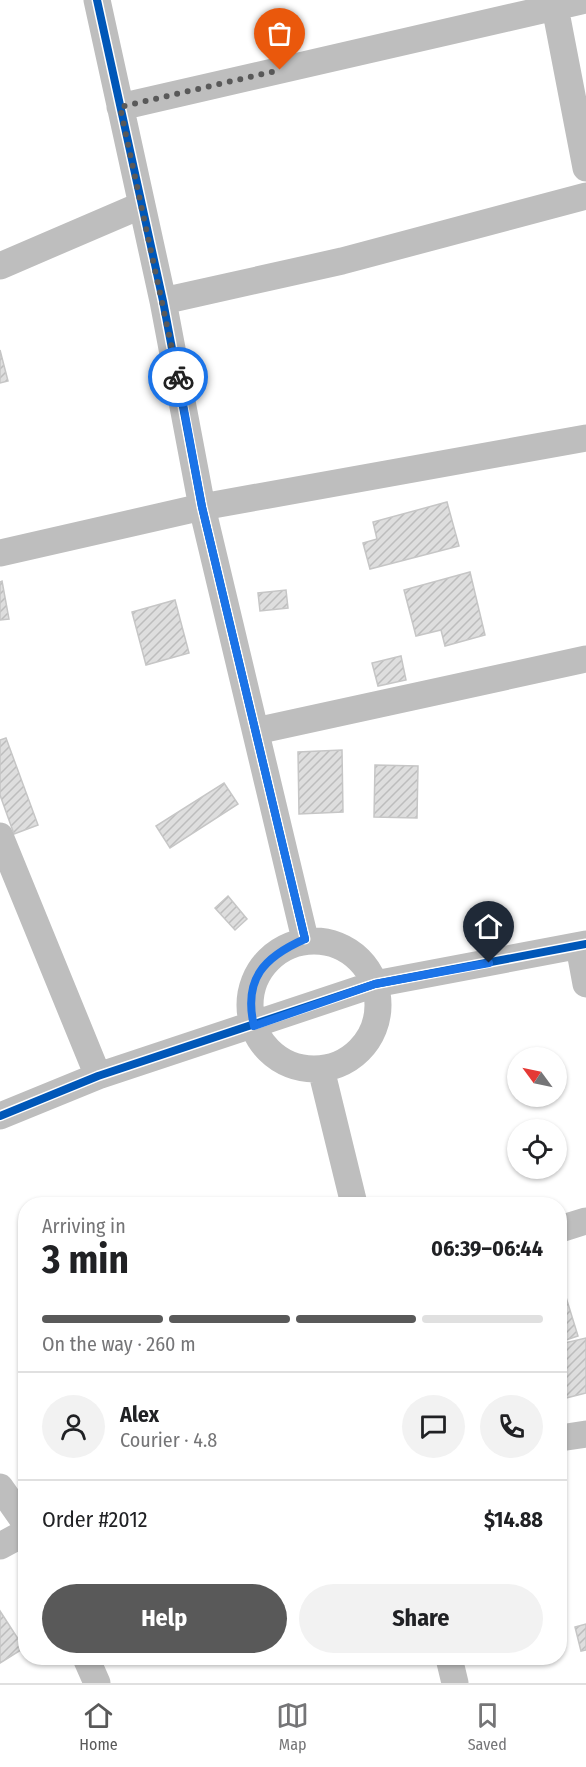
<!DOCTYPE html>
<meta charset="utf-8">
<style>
:root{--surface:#fff;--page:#f2f2f2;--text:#202124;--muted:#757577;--line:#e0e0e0;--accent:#595959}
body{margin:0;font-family:"Fira Sans Condensed",sans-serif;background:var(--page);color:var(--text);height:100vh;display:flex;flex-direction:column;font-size:22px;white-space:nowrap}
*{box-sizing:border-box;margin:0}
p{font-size:20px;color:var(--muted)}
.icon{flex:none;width:33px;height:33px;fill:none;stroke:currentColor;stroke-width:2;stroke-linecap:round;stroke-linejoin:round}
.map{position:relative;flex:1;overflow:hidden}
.sheet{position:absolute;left:18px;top:1197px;width:549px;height:468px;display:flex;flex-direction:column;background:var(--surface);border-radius:24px;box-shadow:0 2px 4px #0004}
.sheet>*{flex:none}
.needle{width:39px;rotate:303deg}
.fabs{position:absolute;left:507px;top:1047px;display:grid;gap:12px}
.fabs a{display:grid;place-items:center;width:60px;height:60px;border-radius:50%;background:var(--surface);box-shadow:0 2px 4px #0004;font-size:30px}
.pin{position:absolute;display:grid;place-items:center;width:51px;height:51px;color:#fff;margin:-62px -26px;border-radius:50% 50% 50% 0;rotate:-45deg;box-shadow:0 0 6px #0007}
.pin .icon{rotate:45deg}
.courier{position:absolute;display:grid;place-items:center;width:60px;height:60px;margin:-30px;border:4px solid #1a73e8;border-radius:50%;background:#fff;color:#222;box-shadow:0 2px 8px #0007}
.summary em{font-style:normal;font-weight:700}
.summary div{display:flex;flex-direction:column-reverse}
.summary{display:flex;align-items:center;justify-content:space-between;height:102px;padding:0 24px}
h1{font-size:39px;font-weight:700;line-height:45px}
.bar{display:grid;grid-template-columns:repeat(4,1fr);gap:9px 6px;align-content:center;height:72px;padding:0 24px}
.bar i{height:8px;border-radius:4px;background:var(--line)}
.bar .active{background:var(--accent)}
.bar p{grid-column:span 4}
.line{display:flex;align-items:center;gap:15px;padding:0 24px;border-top:2px solid var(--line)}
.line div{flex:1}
.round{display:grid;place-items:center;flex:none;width:63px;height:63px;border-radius:32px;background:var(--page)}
.button{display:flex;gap:12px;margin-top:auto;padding:12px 24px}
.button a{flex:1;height:69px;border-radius:36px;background:var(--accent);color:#fff;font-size:24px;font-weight:700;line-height:69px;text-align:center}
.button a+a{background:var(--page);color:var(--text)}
.tabs{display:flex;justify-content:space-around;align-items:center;height:84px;border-top:2px solid var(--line);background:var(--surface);font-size:16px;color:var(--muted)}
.tabs a{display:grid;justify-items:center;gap:3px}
.tabs .active{color:var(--accent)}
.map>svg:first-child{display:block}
.building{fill:url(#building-hatch);stroke:#c6c6c6;stroke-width:1.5}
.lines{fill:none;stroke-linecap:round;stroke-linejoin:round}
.minor{stroke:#bebebe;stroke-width:27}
.cycleway-casing{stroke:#fff;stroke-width:11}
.cycleway{stroke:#0057b8;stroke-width:8}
.done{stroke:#595959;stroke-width:6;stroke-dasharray:0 10.8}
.route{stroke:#1a73e8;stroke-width:8}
</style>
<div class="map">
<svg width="586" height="1683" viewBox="0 0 586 1683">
<defs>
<pattern id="building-hatch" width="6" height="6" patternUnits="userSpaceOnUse" patternTransform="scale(1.5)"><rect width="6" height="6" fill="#dedede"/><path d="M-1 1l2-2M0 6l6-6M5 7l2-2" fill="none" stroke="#bdbdbd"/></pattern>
</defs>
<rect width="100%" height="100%" fill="#fff"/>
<!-- building -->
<path class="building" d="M0,350L8,381L0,383Z
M447,502L459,546L370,569L363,543L377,539L373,522Z
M470,572L485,635L445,646L441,630L416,636L404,590Z
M2,581L9,619L0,620V582Z
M286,590L288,608L260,611L258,593Z
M175,600L189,653L146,665L132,612Z
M401,656L406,680L378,686L372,663Z
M6,738L38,825L14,834L0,795V740Z
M342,750L343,812L299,814L298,752Z
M375,765L418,766L417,818L374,817Z
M224,783L238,804L170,848L156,826Z
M228,896L247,919L235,930L215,908Z
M561,1281L578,1336L560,1342V1282Z
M586,1338V1393L566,1398L560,1371V1344Z
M0,1611L24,1648L0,1663Z
M586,1624V1650L581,1651L575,1627Z"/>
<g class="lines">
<!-- minor -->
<path class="minor" d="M97,0L163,301L202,507L305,939
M555,7L586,168
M120,107L586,0
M0,266L142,205
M163,301L342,261L586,196
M0,553L202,507L586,438
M256,731L586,659
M0,836L98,1076
M250 1005a64 64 0 1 1 128 0a64 64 0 1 1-128 0Z
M579,946L586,984
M321,1069L354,1204
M0,1116L98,1076L375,984L586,944
M560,1229L586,1221
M560,1438L586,1434
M0,1487L26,1524
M0,1546L26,1532
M86,1658L97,1683
M449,1658L455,1683"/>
<!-- cycleway casing -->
<g class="cycleway-casing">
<path id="cycleway" d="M97,0L163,301L202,507L305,939
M0,1116L98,1076L375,984L586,944"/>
</g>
<!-- cycleway -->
<use href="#cycleway" class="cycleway"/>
</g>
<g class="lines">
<!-- done -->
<path class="done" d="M178,377L120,107L280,70"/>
<!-- route -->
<path class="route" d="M178,377L202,507L305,939C264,957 243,979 254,1026L375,984L489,963"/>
</g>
</svg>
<div class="fabs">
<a><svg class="needle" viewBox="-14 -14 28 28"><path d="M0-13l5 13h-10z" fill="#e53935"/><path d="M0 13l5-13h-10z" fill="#757577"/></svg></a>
<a><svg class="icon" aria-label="locate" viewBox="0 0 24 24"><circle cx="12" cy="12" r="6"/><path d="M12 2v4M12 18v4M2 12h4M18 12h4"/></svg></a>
</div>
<div class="pin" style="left:280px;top:70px;background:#ea580c"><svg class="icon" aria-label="bag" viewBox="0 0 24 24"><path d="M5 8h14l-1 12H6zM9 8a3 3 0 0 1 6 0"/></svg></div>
<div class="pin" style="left:489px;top:963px;background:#1f2937"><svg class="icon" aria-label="home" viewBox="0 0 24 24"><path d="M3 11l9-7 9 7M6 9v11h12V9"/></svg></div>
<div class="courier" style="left:178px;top:377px"><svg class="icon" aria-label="bike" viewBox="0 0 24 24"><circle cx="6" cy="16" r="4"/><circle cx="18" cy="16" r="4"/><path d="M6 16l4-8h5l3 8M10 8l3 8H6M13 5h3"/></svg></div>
<section class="sheet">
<div class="summary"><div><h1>3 min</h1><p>Arriving in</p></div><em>06:39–06:44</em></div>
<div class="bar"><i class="active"></i><i class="active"></i><i class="active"></i><i></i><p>On the way · 260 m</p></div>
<div class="line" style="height:108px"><a class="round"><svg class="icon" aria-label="person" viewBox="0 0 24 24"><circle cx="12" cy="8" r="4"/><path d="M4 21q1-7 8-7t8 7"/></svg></a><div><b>Alex</b><p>Courier · 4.8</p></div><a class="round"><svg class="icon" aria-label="chat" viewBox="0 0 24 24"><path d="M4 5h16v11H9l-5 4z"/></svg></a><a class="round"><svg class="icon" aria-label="phone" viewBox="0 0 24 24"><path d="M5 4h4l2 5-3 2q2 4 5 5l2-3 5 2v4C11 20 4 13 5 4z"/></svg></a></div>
<div class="line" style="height:78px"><div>Order #2012</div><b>$14.88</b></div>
<div class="button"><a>Help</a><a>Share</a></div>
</section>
</div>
<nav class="tabs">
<a class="active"><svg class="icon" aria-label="home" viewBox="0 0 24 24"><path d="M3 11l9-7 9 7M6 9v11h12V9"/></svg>Home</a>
<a><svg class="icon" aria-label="map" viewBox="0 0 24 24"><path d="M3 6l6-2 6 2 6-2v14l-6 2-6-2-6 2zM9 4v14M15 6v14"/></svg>Map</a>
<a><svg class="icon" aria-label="saved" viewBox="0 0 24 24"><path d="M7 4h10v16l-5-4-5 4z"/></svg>Saved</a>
</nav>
